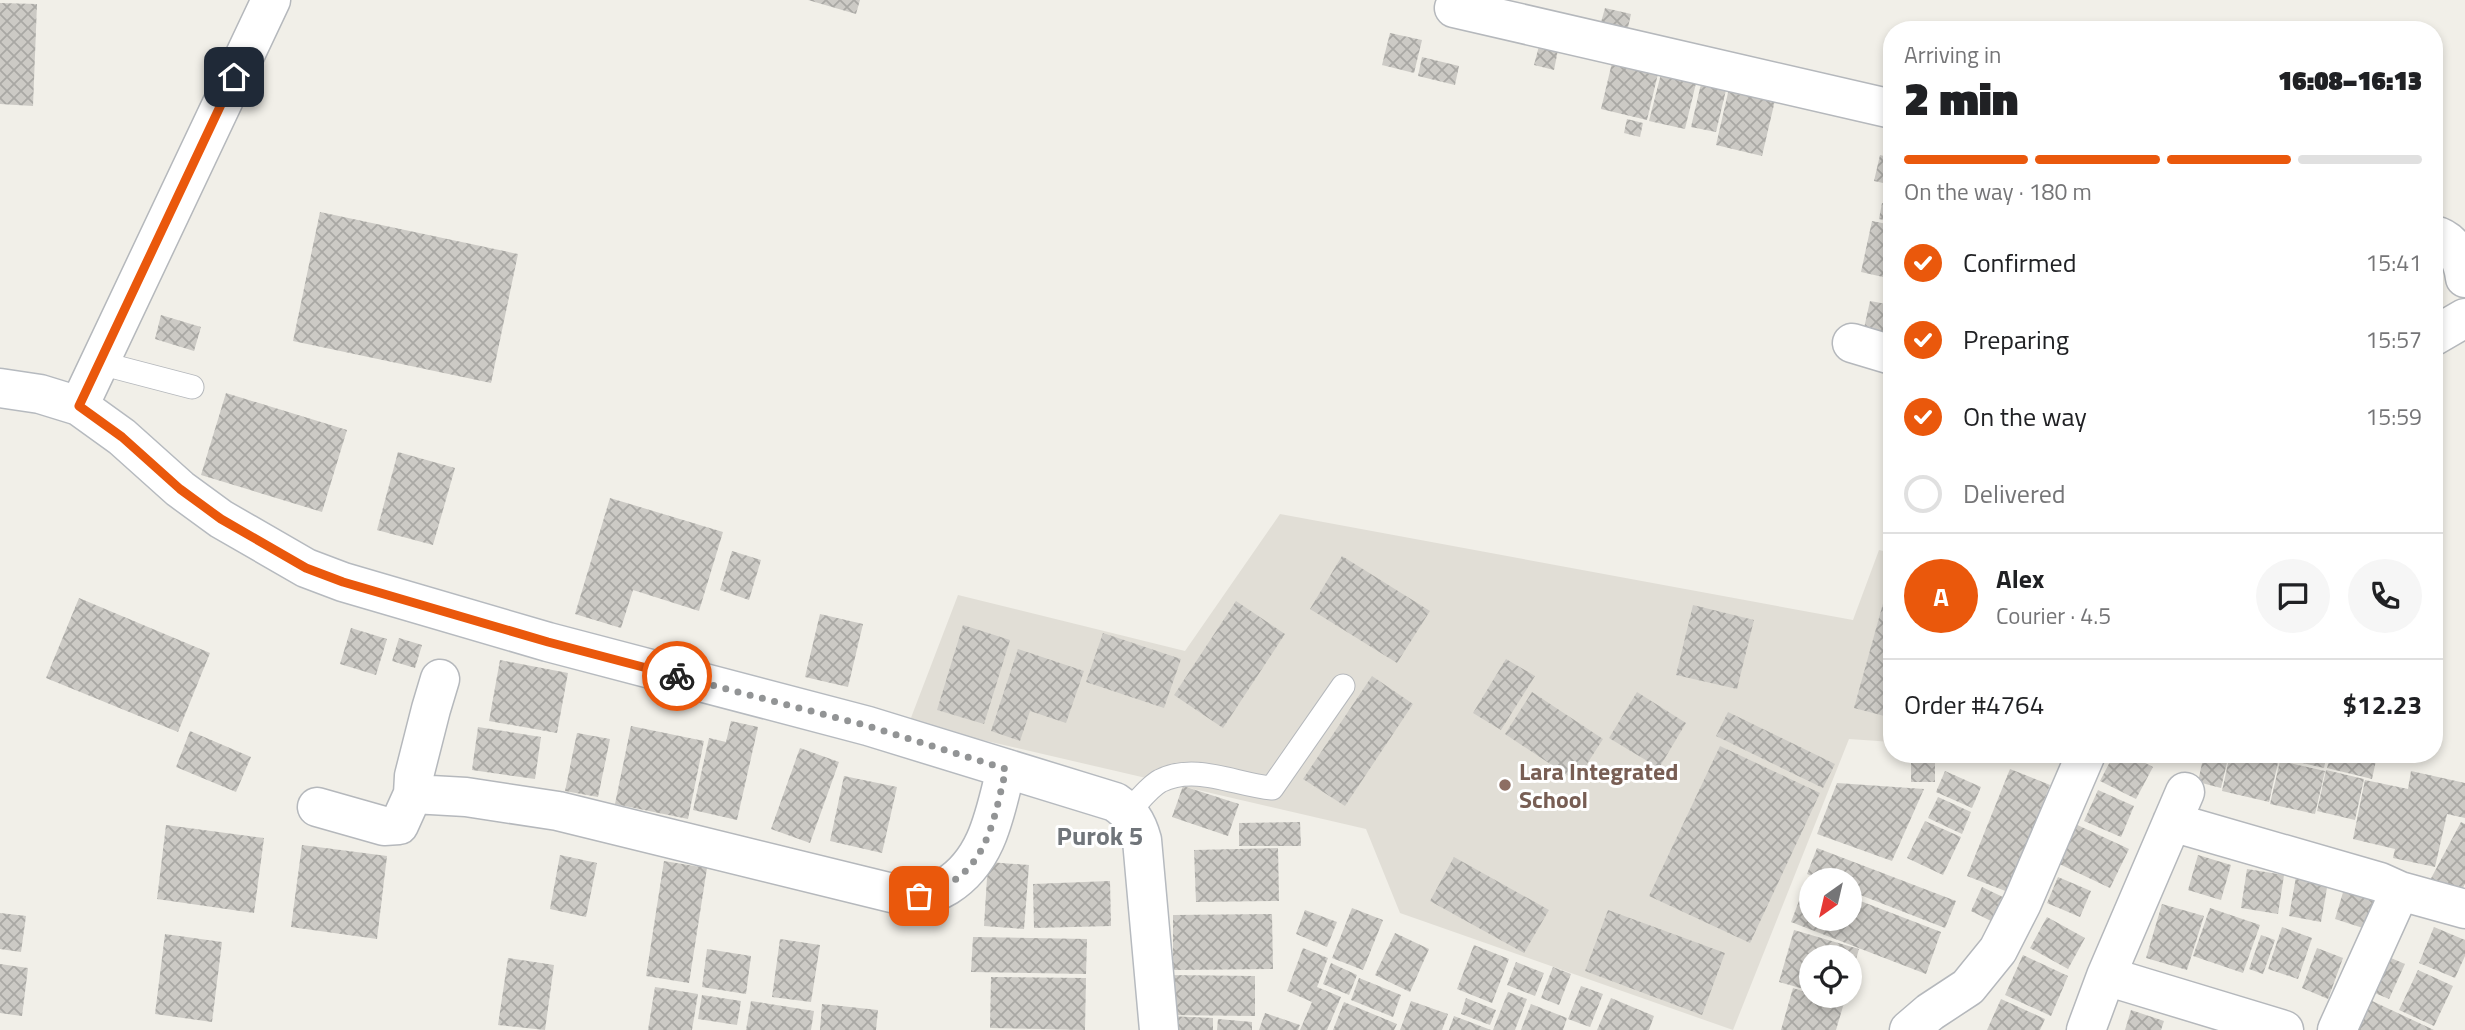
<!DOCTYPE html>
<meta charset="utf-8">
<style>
:root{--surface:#fff;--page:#f6f6f6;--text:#202124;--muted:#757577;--line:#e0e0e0;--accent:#ea580c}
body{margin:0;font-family:"Titillium Web",sans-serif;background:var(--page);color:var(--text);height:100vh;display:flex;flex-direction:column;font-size:26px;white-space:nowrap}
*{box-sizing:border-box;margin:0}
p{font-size:23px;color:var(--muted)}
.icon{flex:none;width:38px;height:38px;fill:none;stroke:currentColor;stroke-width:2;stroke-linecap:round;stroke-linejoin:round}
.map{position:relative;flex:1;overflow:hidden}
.sheet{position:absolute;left:1883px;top:21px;width:560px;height:742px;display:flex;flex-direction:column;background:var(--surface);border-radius:28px;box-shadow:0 4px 10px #0003}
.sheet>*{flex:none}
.needle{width:46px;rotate:214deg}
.tools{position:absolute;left:1799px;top:868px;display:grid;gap:14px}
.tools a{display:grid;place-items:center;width:63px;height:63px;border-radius:50%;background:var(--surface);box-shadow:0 4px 10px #0003;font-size:35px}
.pin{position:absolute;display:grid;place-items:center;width:60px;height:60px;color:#fff;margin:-30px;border-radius:14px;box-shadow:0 4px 10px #0006}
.courier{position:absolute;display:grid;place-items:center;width:70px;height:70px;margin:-35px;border:5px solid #ea580c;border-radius:50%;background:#fff;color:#222;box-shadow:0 2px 9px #0007}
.summary em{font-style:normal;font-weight:800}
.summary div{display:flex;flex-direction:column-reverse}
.summary{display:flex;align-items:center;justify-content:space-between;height:119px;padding:0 21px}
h1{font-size:46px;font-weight:800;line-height:52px}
.bar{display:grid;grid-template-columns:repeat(4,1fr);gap:10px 7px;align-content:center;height:84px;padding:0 21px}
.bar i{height:9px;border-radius:5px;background:var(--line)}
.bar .active{background:var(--accent)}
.bar p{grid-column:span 4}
.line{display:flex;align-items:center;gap:18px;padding:0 21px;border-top:2px solid var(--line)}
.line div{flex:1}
.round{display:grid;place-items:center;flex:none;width:74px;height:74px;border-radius:37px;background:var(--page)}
ol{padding:0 21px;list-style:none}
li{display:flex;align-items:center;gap:21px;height:77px}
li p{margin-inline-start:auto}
li .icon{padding:7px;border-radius:50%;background:var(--accent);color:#fff;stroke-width:4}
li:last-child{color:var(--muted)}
li i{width:38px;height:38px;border:4px solid var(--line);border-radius:50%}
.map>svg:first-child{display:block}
.education{fill:#e1ded6}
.building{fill:url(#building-cross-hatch)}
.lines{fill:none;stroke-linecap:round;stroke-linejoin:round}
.lane-casing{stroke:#b5b8bc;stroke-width:25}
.street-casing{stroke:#b5b8bc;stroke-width:41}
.secondary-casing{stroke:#b6babf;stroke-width:41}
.lane{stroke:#fff;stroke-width:23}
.street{stroke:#fff;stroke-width:38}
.secondary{stroke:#fff;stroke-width:38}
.done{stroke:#929495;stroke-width:7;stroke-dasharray:0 12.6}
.route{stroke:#ea580c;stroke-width:9}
.education-dot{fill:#8d6e63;stroke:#fff;stroke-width:2.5}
.labels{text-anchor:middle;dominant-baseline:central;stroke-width:6;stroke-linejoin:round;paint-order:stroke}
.education-label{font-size:24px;font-weight:bold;fill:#785e54;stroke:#fff;text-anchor:start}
.neighbourhood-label{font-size:26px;font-weight:bold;fill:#70757a;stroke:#fff}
</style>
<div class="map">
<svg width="2465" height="1030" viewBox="0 0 2465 1030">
<defs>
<pattern id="building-cross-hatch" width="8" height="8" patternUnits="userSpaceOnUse" patternTransform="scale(1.75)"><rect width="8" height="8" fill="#cccac5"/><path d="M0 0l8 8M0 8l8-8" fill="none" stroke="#a9a8a4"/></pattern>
</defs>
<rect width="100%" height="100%" fill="#f1efe8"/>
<!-- education -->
<path class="education" d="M1280,514L1853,620L1879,550L1892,553V742L1849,739L1733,1030L1400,913L1366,829L909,723L958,595L1185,651Z"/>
<!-- building -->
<path class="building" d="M808,0H860L856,14Z
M0,3L37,4L33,106L0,104Z
M1605,8L1631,14L1627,32L1600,26Z
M1390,33L1422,40L1414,73L1382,65Z
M1539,46L1558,50L1554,70L1534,65Z
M1615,50L1661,61L1647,120L1601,109Z
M1422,57L1459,66L1455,85L1418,76Z
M1662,70L1697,79L1685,129L1649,121Z
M1701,84L1726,90L1716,132L1691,127Z
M1730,84L1776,96L1762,156L1716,145Z
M1627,119L1643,123L1640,137L1624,133Z
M1880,155L1892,158V185L1874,181Z
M1882,203L1892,206V222L1879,219Z
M320,212L518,254L491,383L293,341Z
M1872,221L1892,225V279L1861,272Z
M1870,301L1892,305V348L1861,342Z
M161,315L201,327L194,351L155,339Z
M226,393L347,430L322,512L201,475Z
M398,452L455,468L433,545L377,530Z
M610,498L723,532L699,611L633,590L621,628L575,614Z
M732,551L761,560L749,600L720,590Z
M1342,556L1430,611L1397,663L1310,609Z
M1892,571V718L1854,708Z
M79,598L210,653L178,732L46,678Z
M1236,601L1285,634L1223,728L1174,695Z
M1693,605L1754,620L1737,689L1676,675Z
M820,614L863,624L848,687L805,677Z
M963,625L1010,640L984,724L937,710Z
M351,628L387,639L376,675L340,664Z
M1103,633L1181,659L1164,708L1086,682Z
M399,638L422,645L415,668L392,661Z
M1018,649L1084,671L1066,723L1030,711L1020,741L991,731Z
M1506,659L1535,676L1501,730L1473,713Z
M500,660L568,673L557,733L489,721Z
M1372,676L1413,704L1345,806L1303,779Z
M1532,692L1603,739L1576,781L1505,734Z
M1637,692L1686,723L1659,768L1609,738Z
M1728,712L1835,764L1823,788L1716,736Z
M731,721L758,727L737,820L693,810L709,738L726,742Z
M631,726L704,741L688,819L615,804Z
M478,727L541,737L535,779L472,770Z
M190,731L251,757L236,792L176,767Z
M577,733L610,739L598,797L565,791Z
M1720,746L1820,793L1750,943L1649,896Z
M800,748L839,762L810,843L771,829Z
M2114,754H2128L2153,767L2136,799L2100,781Z
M2204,754H2229L2221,788L2198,782Z
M2230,754H2280L2269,802L2222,791Z
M2282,754H2327L2324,768L2281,758Z
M2331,754L2377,756L2372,779L2327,768Z
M2280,761L2325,771L2315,814L2270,804Z
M1911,763H1935V782H1911Z
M2010,769L2050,785L2008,892L1967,876Z
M2326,770L2364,779L2355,820L2317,811Z
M1945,771L1981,787L1972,808L1936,792Z
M2411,771L2465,783V818L2447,814L2435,867L2393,858L2395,849L2353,839L2365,780L2408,789Z
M844,776L897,787L882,853L830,841Z
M1837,783L1924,789L1892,861L1817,834Z
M1183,786L1239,804L1228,836L1172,817Z
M2098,790L2134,806L2121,837L2084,821Z
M1938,797L1971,812L1962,834L1928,818Z
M1925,821L1961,837L1943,875L1907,858Z
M1300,822L1301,846H1239V823Z
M2071,822L2129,849L2110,888L2053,861Z
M2461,822L2465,824V884L2457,899L2428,884Z
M166,825L264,838L254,913L157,899Z
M302,845L387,856L377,939L291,927Z
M1278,848L1279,901L1196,902L1194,850Z
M1817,848L1956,901L1945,928L1850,891V880H1822L1807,874Z
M560,855L597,863L586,917L550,909Z
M2198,855L2231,865L2221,900L2188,890Z
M1454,857L1549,910L1524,953L1430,901Z
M664,861L707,868L689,983L646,976Z
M988,862L1029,865L1024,929L984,926Z
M2247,869L2284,875L2278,914L2241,908Z
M2058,877L2091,891L2080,917L2047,903Z
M2296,877L2328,882L2321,922L2289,916Z
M2347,879L2378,888L2366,929L2335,919Z
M1807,880L1811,882V919H1850V897L1941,932L1926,974L1791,922Z
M1110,881L1111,926L1034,928L1033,884Z
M1982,887L2007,899L1995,923L1971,911Z
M2162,904L2204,916L2187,970L2146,958Z
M1352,908L1383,920L1363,970L1332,958Z
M2210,908L2260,925L2243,973L2193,956Z
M1305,910L1337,922L1327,947L1296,934Z
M1608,910L1725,953L1702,1015L1585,971Z
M0,913L26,916L21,952L0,949Z
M1272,914L1273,969L1173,970V915Z
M2047,917L2085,938L2068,969L2030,948Z
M2282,927L2312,938L2298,979L2268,969Z
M2434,927L2465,940V956L2455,978L2419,963Z
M1794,930L1859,949L1850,980V957H1811V991L1779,982Z
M1395,933L1429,949L1410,992L1375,975Z
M165,934L222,942L212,1022L155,1014Z
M2261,935L2275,940L2263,974L2249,969Z
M973,937L1087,939L1086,974L971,972Z
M780,939L820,945L811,1002L772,997Z
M1474,945L1509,959L1492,1003L1457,989Z
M1303,948L1328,958L1317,987L1341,997L1327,1030H1300L1312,1002L1287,991Z
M2317,948L2343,958L2328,999L2302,988Z
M707,949L751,956L746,994L702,987Z
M2023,955L2068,976L2051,1016L2005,995Z
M2384,955L2405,964L2389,999L2368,990Z
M508,958L554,965L545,1030L498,1025Z
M1516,962L1544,973L1535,996L1507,985Z
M1331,963L1357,975L1349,995L1323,984Z
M0,964L28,968L22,1016L0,1013Z
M1553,967L1571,974L1559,1005L1541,998Z
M2418,970L2453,986L2434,1026L2399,1010Z
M1166,975L1255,976V1016L1166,1015Z
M991,977L1086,978L1085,1030L990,1028Z
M1359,978L1401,995L1393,1017L1351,1000Z
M1581,986L1603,994L1590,1027L1568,1019Z
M655,987L698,994L692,1030H648Z
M1793,988L1811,994V996L1844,1003L1836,1030H1781Z
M1508,992L1527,999L1515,1030H1493Z
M702,995L741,1001L737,1025L698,1019Z
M1466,998L1496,1010L1490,1025L1461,1014Z
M1611,998L1654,1016L1649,1030H1597Z
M2001,999L2045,1019L2040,1030H1987Z
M2370,1000L2434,1030H2357Z
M751,1001L814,1011L811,1030H746Z
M1411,1001L1448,1014L1442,1030H1400Z
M1344,1002L1397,1024L1394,1030H1333Z
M822,1004L878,1010L876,1030H820Z
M1531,1004L1567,1018L1563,1030H1521Z
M2131,1010L2164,1021L2161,1030H2125Z
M1265,1013L1300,1025L1298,1030H1259Z
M1169,1016L1213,1018V1030H1168Z
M1454,1016L1491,1030H1449Z
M1218,1019L1252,1022V1030H1217Z"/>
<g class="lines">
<!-- lane casing -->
<g class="lane-casing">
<path id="lane" d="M100,363L192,387
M1129,811C1138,802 1149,787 1160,781C1195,763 1236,785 1272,788L1343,686"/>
</g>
<!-- street casing -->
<g class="street-casing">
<path id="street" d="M1454,8L1892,109
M2434,235C2453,239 2463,260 2465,278
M2434,336L2465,318
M1852,343L1892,355
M79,406L271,0
M413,794L466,797L558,811L896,894C903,895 910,896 917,896C927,896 939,891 947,886C988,860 995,813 1006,769
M317,807L384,826L399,825L413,794L414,776L431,709L440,679
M2172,822L2380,882L2400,891L2337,1030
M2400,891L2465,909
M2106,976L2284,1030
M1909,1030L1930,1012L1968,987L1998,950L2022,903L2086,754
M2086,1030L2106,976L2185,792"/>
</g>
<!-- secondary casing -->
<g class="secondary-casing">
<path id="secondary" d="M0,388L40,394L79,406L122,437L180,489L221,519L306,568L343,582L548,642L868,726L1115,802C1131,813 1137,822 1142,840L1159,1030"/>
</g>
<!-- lane -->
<use href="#lane" class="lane"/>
<!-- street -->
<use href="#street" class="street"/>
<!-- secondary -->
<use href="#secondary" class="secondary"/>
</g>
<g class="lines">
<!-- done -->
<path class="done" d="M677,676L868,726L1006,769C992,828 986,878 919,896"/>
<!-- route -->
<path class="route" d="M234,77L79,406L122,437L180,489L221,519L306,568L343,582L548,642L677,676"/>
</g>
<!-- markers -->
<circle class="education-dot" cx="1505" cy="785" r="7"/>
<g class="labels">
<!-- education labels -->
<g class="education-label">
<text x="1519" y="771">Lara Integrated<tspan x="1519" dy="28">School</tspan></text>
</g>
<!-- neighbourhood labels -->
<g class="neighbourhood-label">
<text x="1100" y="835">Purok 5</text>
</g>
</g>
</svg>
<div class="tools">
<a><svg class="needle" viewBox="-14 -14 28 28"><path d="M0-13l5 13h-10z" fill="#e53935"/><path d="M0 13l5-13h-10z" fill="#757577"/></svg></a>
<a><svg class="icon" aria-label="locate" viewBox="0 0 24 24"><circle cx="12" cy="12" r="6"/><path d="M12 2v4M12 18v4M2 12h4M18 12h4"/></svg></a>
</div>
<div class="pin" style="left:919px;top:896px;background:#ea580c"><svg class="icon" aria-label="bag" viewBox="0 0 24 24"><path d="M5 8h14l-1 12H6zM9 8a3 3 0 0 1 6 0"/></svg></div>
<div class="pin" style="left:234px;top:77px;background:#1f2937"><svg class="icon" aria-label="home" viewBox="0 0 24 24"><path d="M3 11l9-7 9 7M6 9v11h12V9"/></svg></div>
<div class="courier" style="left:677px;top:676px"><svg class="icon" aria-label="bike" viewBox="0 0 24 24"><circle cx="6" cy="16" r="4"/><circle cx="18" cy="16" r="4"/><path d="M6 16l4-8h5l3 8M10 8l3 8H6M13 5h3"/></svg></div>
<section class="sheet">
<div class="summary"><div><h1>2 min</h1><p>Arriving in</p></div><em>16:08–16:13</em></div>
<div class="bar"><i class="active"></i><i class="active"></i><i class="active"></i><i></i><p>On the way · 180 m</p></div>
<ol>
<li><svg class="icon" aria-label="check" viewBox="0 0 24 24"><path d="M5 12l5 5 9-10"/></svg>Confirmed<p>15:41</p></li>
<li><svg class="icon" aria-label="check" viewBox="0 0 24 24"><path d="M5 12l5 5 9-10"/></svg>Preparing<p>15:57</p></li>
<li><svg class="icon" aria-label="check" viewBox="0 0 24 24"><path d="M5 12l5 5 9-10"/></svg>On the way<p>15:59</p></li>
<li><i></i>Delivered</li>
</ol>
<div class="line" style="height:126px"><b class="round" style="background:var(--accent);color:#fff">A</b><div><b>Alex</b><p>Courier · 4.5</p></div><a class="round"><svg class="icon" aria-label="chat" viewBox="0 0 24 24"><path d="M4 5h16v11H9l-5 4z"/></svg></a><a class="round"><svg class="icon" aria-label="phone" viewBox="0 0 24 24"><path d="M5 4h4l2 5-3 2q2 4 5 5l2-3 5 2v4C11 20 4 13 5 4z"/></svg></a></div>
<div class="line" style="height:91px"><div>Order #4764</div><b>$12.23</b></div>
</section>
</div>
